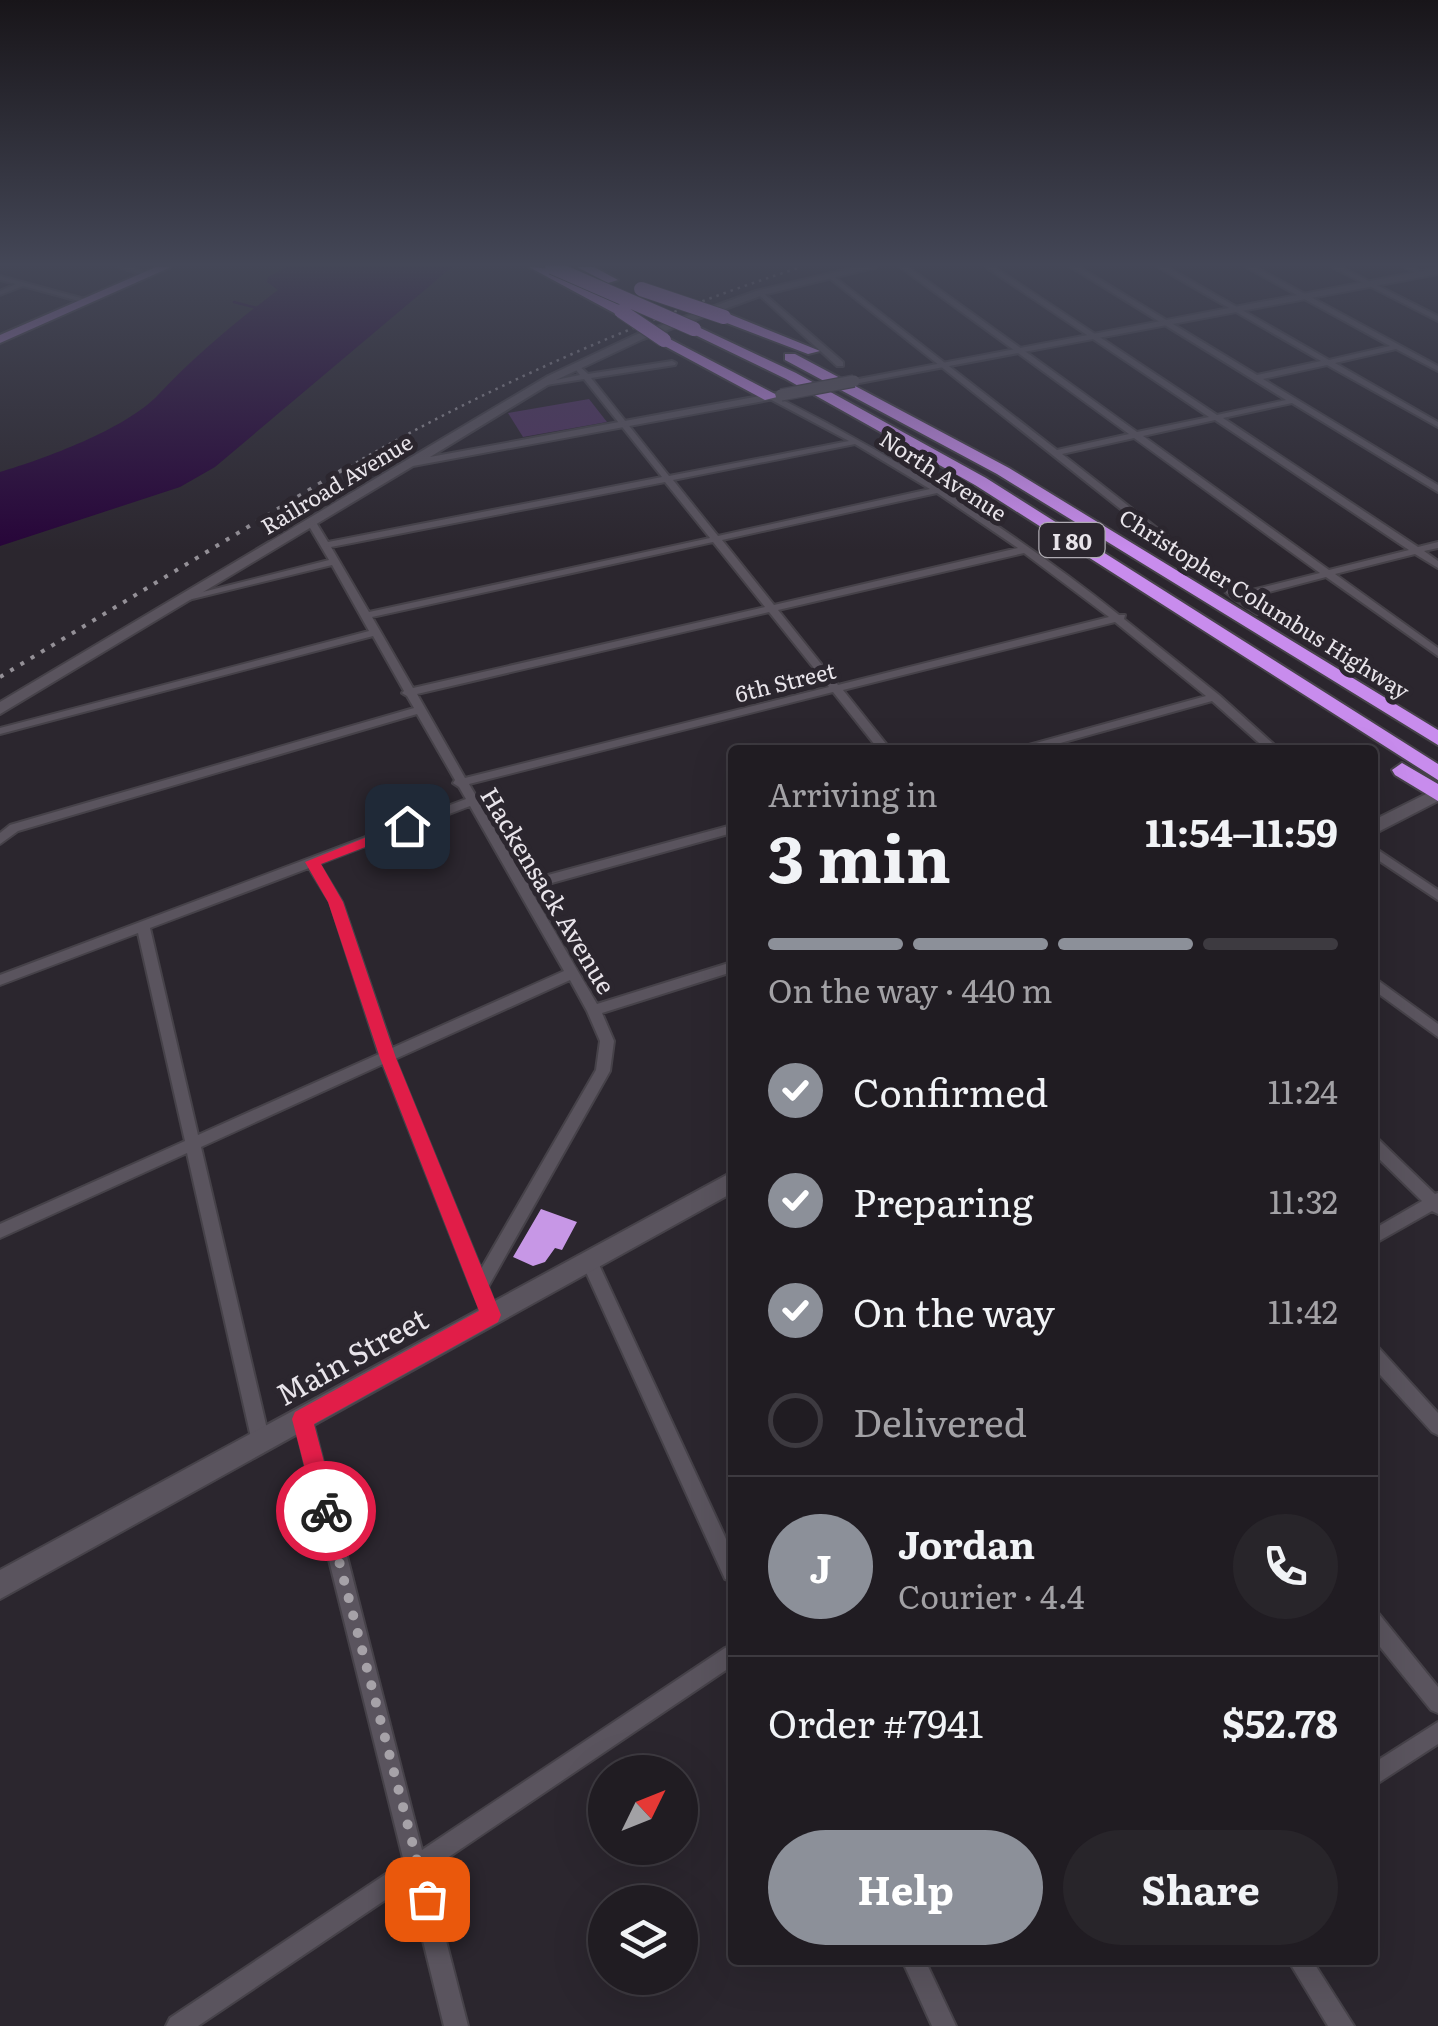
<!DOCTYPE html>
<meta charset="utf-8">
<style>
:root{--surface:#201c22;--page:#28252a;--text:#f1f3f6;--muted:#a2a1a5;--line:#3d3a40;--accent:#8c9099}
body{margin:0;font-family:Literata,serif;background:var(--page);color:var(--text);height:100vh;display:flex;flex-direction:column;font-size:38px;white-space:nowrap}
*{box-sizing:border-box;margin:0}
p{font-size:32px;color:var(--muted)}
.icon{flex:none;width:55px;height:55px;fill:none;stroke:currentColor;stroke-width:2;stroke-linecap:round;stroke-linejoin:round}
.map{position:relative;flex:1;overflow:hidden}
.side{position:absolute;left:728px;top:745px;width:650px;height:1220px;display:flex;flex-direction:column;background:var(--surface);border-radius:10px;box-shadow:0 10px 40px #0002,0 0 0 2px var(--line)}
.side>*{flex:none}
.needle{width:65px;rotate:47deg}
.tools{position:absolute;left:588px;top:1755px;display:grid;gap:20px}
.tools a{display:grid;place-items:center;width:110px;height:110px;border-radius:50%;background:var(--surface);box-shadow:0 10px 40px #0002,0 0 0 2px var(--line);font-size:50px}
.pin{position:absolute;display:grid;place-items:center;width:85px;height:85px;color:#fff;margin:-42px;border-radius:20px;box-shadow:0 5px 15px #0006}
.courier{position:absolute;display:grid;place-items:center;width:100px;height:100px;margin:-50px;border:8px solid #e11d48;border-radius:50%;background:#fff;color:#222;box-shadow:0 2px 12px #0007}
.summary em{font-style:normal;font-weight:700}
.summary div{display:flex;flex-direction:column-reverse}
.summary{display:flex;align-items:center;justify-content:space-between;height:170px;padding:0 40px}
h1{font-size:65px;font-weight:700;line-height:75px}
.bar{display:grid;grid-template-columns:repeat(4,1fr);gap:15px 10px;align-content:center;height:120px;padding:0 40px}
.bar i{height:12px;border-radius:8px;background:var(--line)}
.bar .active{background:var(--accent)}
.bar p{grid-column:span 4}
.line{display:flex;align-items:center;gap:25px;padding:0 40px;border-top:2px solid var(--line)}
.line div{flex:1}
.round{display:grid;place-items:center;flex:none;width:105px;height:105px;border-radius:52px;background:var(--page)}
ol{padding:0 40px;list-style:none}
li{display:flex;align-items:center;gap:30px;height:110px}
li p{margin-inline-start:auto}
li .icon{padding:10px;border-radius:50%;background:var(--accent);color:#fff;stroke-width:4}
li:last-child{color:var(--muted)}
li i{width:55px;height:55px;border:5px solid var(--line);border-radius:50%}
.cta{display:flex;gap:20px;margin-top:auto;padding:20px 40px}
.cta a{flex:1;height:115px;border-radius:60px;background:var(--accent);color:#fff;font-size:40px;font-weight:700;line-height:115px;text-align:center}
.cta a+a{background:var(--page);color:var(--text)}
.map>svg:first-child{display:block}
.green{fill:#503362}
.water{fill:#270439}
.lines{fill:none;stroke-linecap:round;stroke-linejoin:round}
.stream{stroke:#270439;stroke-width:2.5}
.building{fill:#c797e6}
.street-casing{stroke:#464249;stroke-width:4}
.secondary-casing{stroke:#464249;stroke-width:4}
.primary-casing{stroke:#464249;stroke-width:4}
.highway-casing{stroke:#464249;stroke-width:4}
.street{fill:#5a545e;fill-rule:evenodd}
.secondary{fill:#5a545e;fill-rule:evenodd}
.primary{fill:#9c76b4;fill-rule:evenodd}
.highway{fill:#c88ced;fill-rule:evenodd}
.rail-far1{stroke:#949097;stroke-width:2.5;stroke-dasharray:2.5 5;stroke-linecap:butt}
.rail{stroke:#949097;stroke-width:4;stroke-dasharray:4 8;stroke-linecap:butt}
.secondary-bridge-casing{stroke:#464249;stroke-width:14;stroke-linecap:butt}
.highway-bridge-casing{stroke:#464249;stroke-width:16;stroke-linecap:butt}
.secondary-bridge{stroke:#5a545e;stroke-width:11}
.highway-bridge{stroke:#c88ced;stroke-width:14}
.route{fill:#e11d48}
.done{stroke:#a6a2a8;stroke-width:10;stroke-dasharray:0 18}
.labels{text-anchor:middle;dominant-baseline:central;stroke-width:10;stroke-linejoin:round;paint-order:stroke}
.far-street-label{font-size:22px;fill:#e8e4ea;stroke:#2b262e}
.shield{fill:#2b262e;stroke:#afabb2;stroke-width:2.5}
.shield-label{font-size:22px;font-weight:bold;fill:#e8e4ea}
.street-label{font-size:25px;fill:#e8e4ea;stroke:#2b262e}
.near-street-label{font-size:30px;fill:#e8e4ea;stroke:#2b262e}
</style>
<div class="map">
<svg width="1438" height="2026" viewBox="0 0 1438 2026">
<rect width="100%" height="100%" fill="#2b262e"/>
<!-- green -->
<path class="green" d="M589,399L607,422L523,437L508,413Z"/>
<!-- water -->
<path class="water" d="M287,267H452L215,467L180,487L0,546V472C44,459 126,429 158,395C195,356 234,323 278,290L267,282L268,277Z"/>
<g class="lines">
<!-- stream -->
<path class="stream" d="M234,302L257,308"/>
</g>
<!-- building -->
<path class="building" d="M541,1209L577,1222L562,1250L555,1248L545,1262L533,1266L513,1257Z"/>
<g class="lines">
<!-- street casing -->
<g class="street-casing">
<path id="street" d="M119,267H131L152,275L149,277Z
M900,267H908L1137,432L1209,417L986,267H994L1217,415L1286,400L1071,267H1079L1257,375L1321,361L1158,267H1167L1329,360L1390,346L1246,267H1255L1438,366V371L1396,349L1335,363L1438,422V427L1327,365L1263,379L1438,485V492L1292,403L1223,418L1418,547L1438,542V548L1424,551L1438,561V568L1415,554L1335,574L1438,648V656L1326,577L1246,598L1262,611L1257,614L1234,599L828,277L833,276L1057,450L1129,434ZM1215,420L1409,550L1329,570L1143,436ZM1134,438L1320,573L1240,593L1062,454Z
M1332,267H1341L1438,316V321Z
M1404,267H1413L1425,274L1420,275Z
M0,276L88,300L90,301L86,303L23,286L0,295V291L16,284L0,280Z
M758,292H762L843,362V366H837L758,294Z
M672,361L676,363L675,365L591,378L669,476L849,441L766,397L773,395C896,457 1011,529 1119,615H1125L1124,619L1219,695L1280,750H1267L1212,701L1035,750H1016L1018,748L1206,696L1115,622L843,690L891,750H879L833,692L469,784L526,881L732,825V833L530,889L597,1004L732,962V972L602,1013L614,1041L610,1071L488,1287L499,1315L497,1320L491,1323L485,1320L471,1287L383,1064L201,1147L270,1442L267,1448L261,1451L255,1448L252,1442L187,1153L0,1238V1224L185,1141L138,933L0,985V975L466,799L459,787L453,783L455,780L417,714L18,831L0,844V833L10,825L414,708L407,696L402,693L404,691L373,636L0,734V728L369,631L332,565L184,601L179,598L329,560L306,521L308,519H314L328,542L662,477L584,379L540,386L536,384L580,375L573,366L577,364L588,374ZM855,444L930,489L718,536L673,480ZM665,482L710,538L369,612L331,547ZM937,493L1018,548L774,605L722,540ZM713,542L765,607L413,688L372,617ZM1024,553L1109,617L838,685L778,610ZM769,612L829,687L465,778L417,694ZM470,806L564,971L392,1048L342,902L319,864ZM309,868L330,902L379,1054L198,1135L150,928ZM570,980L587,1011L600,1041L596,1070L481,1269L395,1059Z
M1372,846L1438,890V900L1372,856Z
M1372,976L1438,1024V1037L1372,989Z
M1372,1136L1377,1138L1435,1194L1438,1193V1214L1432,1211L1372,1245V1230L1422,1201L1372,1152Z
M589,1254L595,1256L732,1552V1581L725,1579L581,1261L583,1256Z
M1372,1345L1378,1347L1438,1413V1435L1432,1432L1372,1366Z
M303,1410L309,1413L312,1419L422,1850L725,1648L732,1645V1666L428,1871L468,2026H444L409,1884L198,2026H166L170,2018L404,1862L294,1419L297,1413Z
M1372,1611L1379,1614L1438,1687V1713L1431,1710L1372,1637Z
M1438,1722V1744L1372,1787V1764Z
M902,1960H925L956,2026H932Z
M1288,1960H1312L1354,2026H1328Z"/>
</g>
<!-- secondary casing -->
<g class="secondary-casing">
<path id="secondary" d="M857,267H877L763,295L643,339L556,380L430,457L781,392L785,393V397L413,466L0,714V702L548,376L635,335L756,291Z
M1438,268V274L854,384L848,381Z
M1438,788V801L1372,835V821Z
M732,1172V1193L0,1599V1570Z"/>
</g>
<!-- primary casing -->
<g class="primary-casing">
<path id="primary" d="M156,267H171L0,343V335Z"/>
</g>
<!-- highway casing -->
<g class="highway-casing">
<path id="highway" d="M529,267C563,267 602,289 627,311L616,314Z
M577,267H594L618,280L608,283Z
M719,314H729L820,351L808,354L719,320Z
M694,325L796,373L986,478L1438,764V780L975,485L786,379L689,332V326Z
M664,336L775,394L777,397L765,400L659,343V337Z
M785,354H795L1009,468L1438,730V745L997,474L785,360Z
M1402,763L1438,784V801L1395,775L1392,770Z"/>
</g>
<!-- street -->
<use href="#street" class="street"/>
<!-- secondary -->
<use href="#secondary" class="secondary"/>
<!-- primary -->
<use href="#primary" class="primary"/>
<!-- highway -->
<use href="#highway" class="highway"/>
<!-- rail-far1 -->
<path class="rail-far1" d="M343,470C489,386 640,319 801,267"/>
<!-- rail -->
<path class="rail" d="M0,677L347,467"/>
<!-- secondary-bridge casing -->
<g class="secondary-bridge-casing">
<path id="secondary-bridge" d="M781,395L854,381"/>
</g>
<!-- highway-bridge casing -->
<g class="highway-bridge-casing">
<path id="highway-bridge" d="M552,267L694,329
M641,289L724,317
M621,311L664,340"/>
</g>
<!-- secondary-bridge -->
<use href="#secondary-bridge" class="secondary-bridge"/>
<!-- highway-bridge -->
<use href="#highway-bridge" class="highway-bridge"/>
</g>
<!-- sky -->
<linearGradient id="sky" x2="0" y2="1"><stop stop-color="#181519"/><stop offset="0.48" stop-color="#444757"/><stop offset="1" stop-color="#444757" stop-opacity="0"/></linearGradient>
<rect width="1438" height="551" fill="url(#sky)"/>
<!-- route -->
<path class="route" d="M407,821L412,823V829L321,864L343,902L396,1058L501,1315L498,1322L314,1424L337,1511L326,1522L316,1511L292,1419L295,1412L479,1311L380,1058L328,902L305,862Z"/>
<g class="lines">
<!-- done -->
<path class="done" d="M326,1511L427,1899"/>
</g>
<g class="labels">
<!-- far-street labels -->
<g class="far-street-label">
<text transform="translate(944 475) rotate(33)">North Avenue</text>
<text transform="translate(336 483) rotate(-31)">Railroad Avenue</text>
<text transform="translate(1265 603) rotate(32)">Christopher Columbus Highway</text>
<text transform="translate(785 681) rotate(-14)">6th Street</text>
</g>
<!-- shield labels -->
<rect class="shield" x="1039.5" y="523" width="65" height="34" rx="8"/>
<g class="shield-label">
<text x="1072" y="540">I 80</text>
</g>
<!-- street labels -->
<g class="street-label">
<text transform="translate(549 890) rotate(59)">Hackensack Avenue</text>
</g>
<!-- near-street labels -->
<g class="near-street-label">
<text transform="translate(351 1355) rotate(-29)">Main Street</text>
</g>
</g>
</svg>
<div class="tools">
<a><svg class="needle" viewBox="-14 -14 28 28"><path d="M0-13l5 13h-10z" fill="#e53935"/><path d="M0 13l5-13h-10z" fill="#a2a1a5"/></svg></a>
<a><svg class="icon" aria-label="layers" viewBox="0 0 24 24"><path d="M12 4l9 5-9 5-9-5zM3 14l9 5 9-5"/></svg></a>
</div>
<div class="pin" style="left:427px;top:1899px;background:#ea580c"><svg class="icon" aria-label="bag" viewBox="0 0 24 24"><path d="M5 8h14l-1 12H6zM9 8a3 3 0 0 1 6 0"/></svg></div>
<div class="pin" style="left:407px;top:826px;background:#1f2937"><svg class="icon" aria-label="home" viewBox="0 0 24 24"><path d="M3 11l9-7 9 7M6 9v11h12V9"/></svg></div>
<div class="courier" style="left:326px;top:1511px"><svg class="icon" aria-label="bike" viewBox="0 0 24 24"><circle cx="6" cy="16" r="4"/><circle cx="18" cy="16" r="4"/><path d="M6 16l4-8h5l3 8M10 8l3 8H6M13 5h3"/></svg></div>
<section class="side">
<div class="summary"><div><h1>3 min</h1><p>Arriving in</p></div><em>11:54–11:59</em></div>
<div class="bar"><i class="active"></i><i class="active"></i><i class="active"></i><i></i><p>On the way · 440 m</p></div>
<ol>
<li><svg class="icon" aria-label="check" viewBox="0 0 24 24"><path d="M5 12l5 5 9-10"/></svg>Confirmed<p>11:24</p></li>
<li><svg class="icon" aria-label="check" viewBox="0 0 24 24"><path d="M5 12l5 5 9-10"/></svg>Preparing<p>11:32</p></li>
<li><svg class="icon" aria-label="check" viewBox="0 0 24 24"><path d="M5 12l5 5 9-10"/></svg>On the way<p>11:42</p></li>
<li><i></i>Delivered</li>
</ol>
<div class="line" style="height:180px"><b class="round" style="background:var(--accent);color:#fff">J</b><div><b>Jordan</b><p>Courier · 4.4</p></div><a class="round"><svg class="icon" aria-label="phone" viewBox="0 0 24 24"><path d="M5 4h4l2 5-3 2q2 4 5 5l2-3 5 2v4C11 20 4 13 5 4z"/></svg></a></div>
<div class="line" style="height:130px"><div>Order #7941</div><b>$52.78</b></div>
<div class="cta"><a>Help</a><a>Share</a></div>
</section>
</div>
